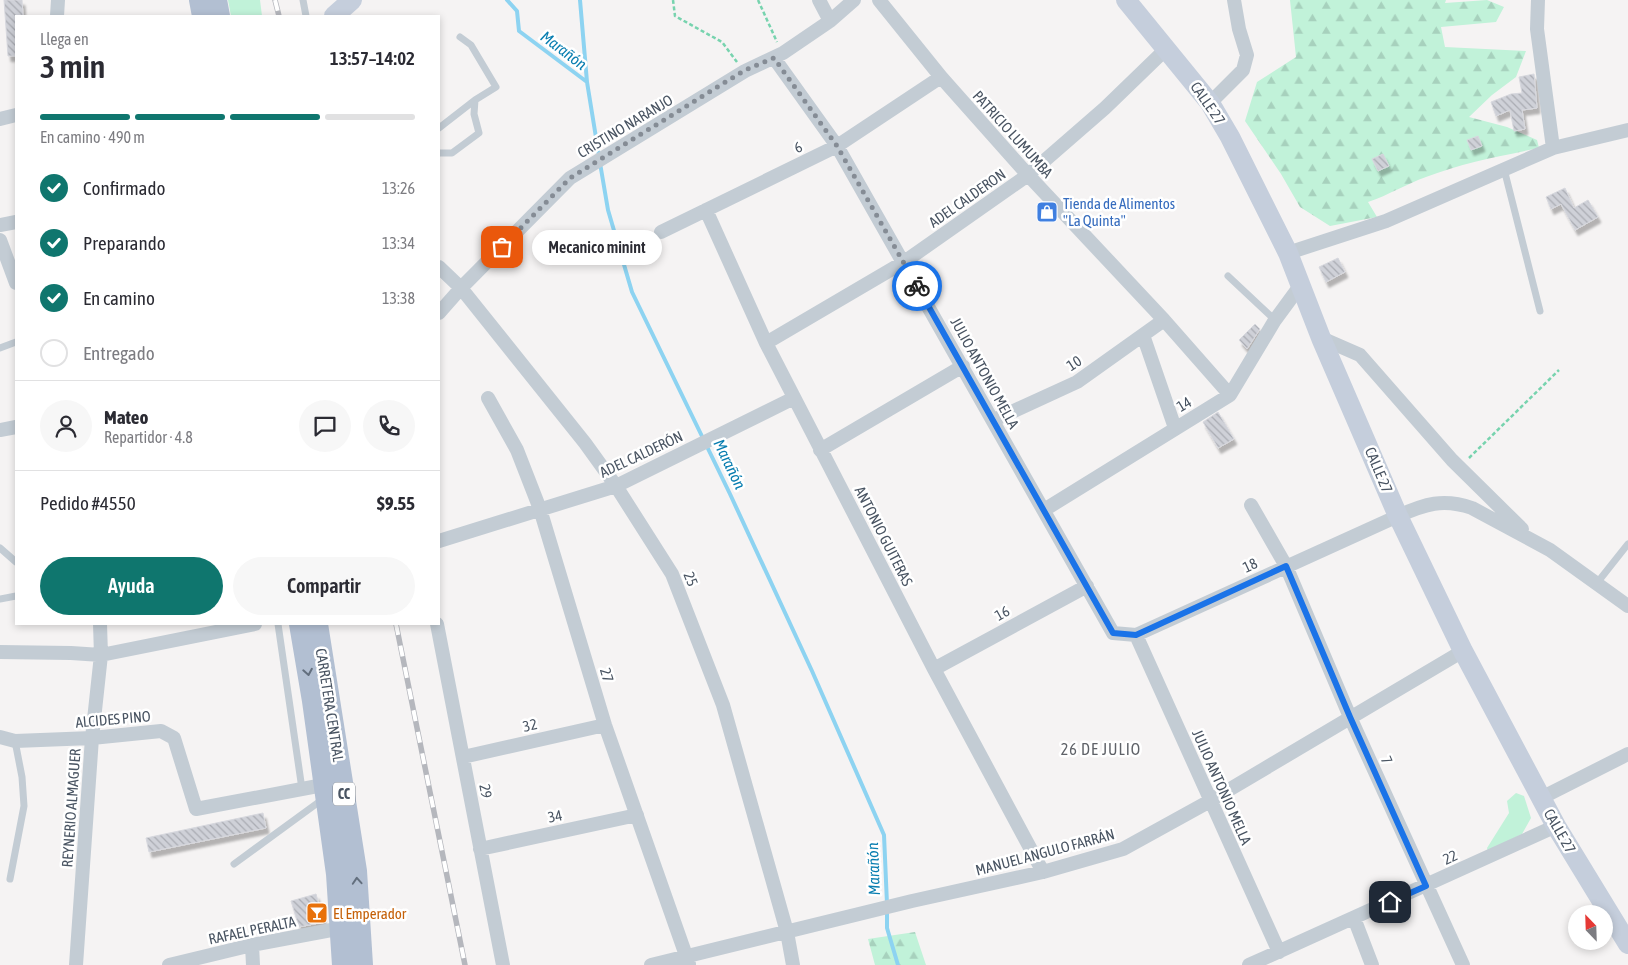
<!DOCTYPE html>
<html lang="es">
<meta charset="utf-8">
<style>
:root{--surface:#fff;--page:#f7f7f7;--text:#2b2b33;--muted:#7c7c81;--line:#e1e1e2;--accent:#0f766e}
body{margin:0;font-family:"Asap Condensed",sans-serif;background:var(--page);color:var(--text);height:100vh;display:flex;flex-direction:column;font-size:19px;white-space:nowrap}
*{box-sizing:border-box;margin:0}
p{font-size:16px;color:var(--muted)}
.icon{flex:none;width:28px;height:28px;fill:none;stroke:currentColor;stroke-width:2;stroke-linecap:round;stroke-linejoin:round}
.map{position:relative;flex:1;overflow:hidden}
.details{position:absolute;left:15px;top:15px;width:425px;height:610px;display:flex;flex-direction:column;background:var(--surface);border-radius:0px;box-shadow:0 2px 8px #0003}
.details>*{flex:none}
.needle{width:32px;rotate:337deg}
.fabs{position:absolute;left:1568px;top:905px;display:grid;gap:10px}
.fabs a{display:grid;place-items:center;width:45px;height:45px;border-radius:50%;background:var(--surface);box-shadow:0 2px 8px #0003;font-size:25px}
.pin{position:absolute;display:grid;place-items:center;width:42px;height:42px;color:#fff;margin:-21px;border-radius:10px;box-shadow:0 2px 8px #0006}
.courier{position:absolute;display:grid;place-items:center;width:50px;height:50px;margin:-25px;border:4px solid #1a73e8;border-radius:50%;background:#fff;color:#222;box-shadow:0 1px 6px #0007}
.bubble{position:absolute;height:35px;border-radius:18px;background:var(--surface);box-shadow:0 2px 8px #0003;font-size:16px;font-weight:600;line-height:35px;text-align:center}
.summary em{font-style:normal;font-weight:600}
.summary div{display:flex;flex-direction:column-reverse}
.summary{display:flex;align-items:center;justify-content:space-between;height:85px;padding:0 25px}
h1{font-size:32px;font-weight:600;line-height:38px}
.bar{display:grid;grid-template-columns:repeat(4,1fr);gap:8px 5px;align-content:center;height:60px;padding:0 25px}
.bar i{height:6px;border-radius:4px;background:var(--line)}
.bar .on{background:var(--accent)}
.bar p{grid-column:span 4}
.line{display:flex;align-items:center;gap:12px;padding:0 25px;border-top:1px solid var(--line)}
.line div{flex:1}
.round{display:grid;place-items:center;flex:none;width:52px;height:52px;border-radius:26px;background:var(--page)}
ol{padding:0 25px;list-style:none}
li{display:flex;align-items:center;gap:15px;height:55px}
li p{margin-inline-start:auto}
li .icon{padding:5px;border-radius:50%;background:var(--accent);color:#fff;stroke-width:4}
li:last-child{color:var(--muted)}
li i{width:28px;height:28px;border:2px solid var(--line);border-radius:50%}
.action{display:flex;gap:10px;margin-top:auto;padding:10px 25px}
.action a{flex:1;height:58px;border-radius:30px;background:var(--accent);color:#fff;font-size:20px;font-weight:600;line-height:58px;text-align:center}
.action a+a{background:var(--page);color:var(--text)}
.map>svg:first-child{display:block}
.grass{fill:#c1f2d9}
.forest{fill:url(#forest-firs)}
.lines{fill:none;stroke-linecap:round;stroke-linejoin:round}
.stream{stroke:#8dd3f1;stroke-width:4}
.building{fill:url(#building-back-hatch);stroke:#d7d8de;filter:url(#shadow)}
.path{stroke:#77d3ae;stroke-width:2.5;stroke-dasharray:4 2.5;stroke-linecap:butt}
.lane{stroke:#c3ccd4;stroke-width:7}
.street{stroke:#c3ccd4;stroke-width:14}
.secondary{stroke:#c5cedc;stroke-width:20}
.primary{stroke:#b2bfd2;stroke-width:22}
.rail-casing{stroke:#b5b7bd;stroke-width:5.5}
.rail{stroke:#fff;stroke-width:4;stroke-dasharray:11;stroke-linecap:butt}
.oneway{stroke:#636f7e}
.done{stroke:#858c95;stroke-width:5;stroke-dasharray:0 9}
.route{stroke:#1a73e8;stroke-width:6}
.labels{text-anchor:middle;dominant-baseline:central;stroke-width:5;stroke-linejoin:round;paint-order:stroke}
.shield{fill:#fff;stroke:#808791;stroke-width:1}
.shield-label{font-size:14px;font-weight:bold;fill:#495462}
.street-label{font-size:15px;fill:#495462;stroke:#fff}
.shop-label{font-size:15px;fill:#366cbe;stroke:#fff;text-anchor:start}
.food-label{font-size:15px;fill:#c56008;stroke:#fff;text-anchor:start}
.water-label{font-size:16px;font-style:italic;fill:#077db0;stroke:#fff}
.neighbourhood-label{font-size:16px;letter-spacing:1px;fill:#5f6268;stroke:#fff}
</style>
<div class="map">
<svg width="1628" height="965" viewBox="0 0 1628 965">
<defs>
<pattern id="forest-firs" width="22" height="20" patternUnits="userSpaceOnUse" patternTransform="scale(1.25)"><rect width="22" height="20" fill="#c1f2d9"/><path d="M5 1l3.5 6h-7zM16 11l3.5 6h-7z" fill="#a7d1bd"/></pattern>
<pattern id="building-back-hatch" width="6" height="6" patternUnits="userSpaceOnUse" patternTransform="scale(1.25)"><rect width="6" height="6" fill="#cfd1d8"/><path d="M-1 5l2 2M0 0l6 6M5-1l2 2" fill="none" stroke="#aaacb3"/></pattern>
<filter id="shadow"><feDropShadow dx="3" dy="5.5" stdDeviation="1" flood-color="#0004"/></filter>
</defs>
<rect width="100%" height="100%" fill="#f5f3f3"/>
<!-- grass -->
<path class="grass" d="M228,0H260L262,16H231Z
M1516,793L1524,796L1531,818L1522,834L1488,852L1487,848L1509,813L1507,801Z"/>
<!-- forest -->
<path class="forest" d="M1290,0H1446L1445,3L1487,0L1504,7L1496,22L1441,27L1445,47L1526,51L1516,77L1492,95L1469,117L1507,127L1537,140L1539,148C1501,156 1462,163 1426,177C1406,184 1389,195 1368,202L1377,217L1330,226L1300,207L1281,174L1245,121L1257,82L1296,57Z
M915,932L926,965H875L868,939Z"/>
<g class="lines">
<!-- stream -->
<path class="stream" d="M507,0L517,11L519,31L587,82L599,156
M580,0L587,82
M600,163L608,210L632,292L730,494L812,671L884,835L887,904
M887,911V928L898,965"/>
</g>
<!-- building -->
<path class="building" d="M4,0H22L23,16H16V56H8Z
M1534,74L1537,108L1522,110L1525,129L1514,131L1510,110L1496,116L1491,102L1511,94L1522,93L1519,77Z
M1478,136L1482,146L1471,150L1467,140Z
M1383,154L1389,166L1378,171L1372,159Z
M1565,188L1574,208L1588,200L1598,217L1575,230L1561,204L1551,209L1546,197Z
M1338,258L1345,272L1326,282L1319,267Z
M1255,324L1260,329L1247,349L1239,340Z
M1218,412L1234,439L1218,448L1203,422Z
M263,813L266,828L149,852L146,838Z
M316,894L324,922L299,927L291,901Z"/>
<g class="lines">
<!-- path -->
<path class="path" d="M673,0L675,16L722,42L737,62
M758,0L777,42
M1469,458L1559,370"/>
<!-- lane -->
<path class="lane" d="M303,0L306,16
M439,128L475,100
M439,153H452L479,133L474,114L475,100L496,87L471,45L460,37
M1504,169L1540,311
M1228,276L1275,320
M0,348L16,342
M0,548L16,562
M1597,583L1628,544
M0,599L16,596
M278,624L302,789
M234,864L323,799
M10,879L24,806L22,777L15,741"/>
<!-- street -->
<path class="street" d="M819,0L830,21
M879,0L941,77L1028,175L1164,320L1230,395
M1538,0L1537,29L1553,148
M57,16L58,0
M774,58L837,146L1113,633L1136,635L1398,516C1425,504 1443,498 1472,508L1550,550L1628,606
M1210,103L1243,70L1247,55L1239,29L1234,0
M0,119L16,115
M706,210L766,343L934,669L1043,872
M0,225L16,222
M661,232L837,146L941,77
M0,240L16,283
M1288,253L1386,221L1553,148L1628,130
M439,267L461,288L585,443L616,486L672,574L723,705L787,932L793,965
M439,313L461,288L570,178L745,71L783,53L830,21L854,0
M1143,335L1175,428
M1321,338L1360,355L1452,460L1522,529
M766,343L904,262L1028,175L1105,108L1166,49
M488,398L517,450L540,509L605,725L689,964
M994,420L1077,382L1164,320
M0,430L16,427
M820,450L963,366
M1251,505L1286,566L1350,717L1463,965
M1044,510L1230,395L1275,320L1300,286
M439,541L616,486L794,398
M437,624L503,965
M1136,635L1279,952
M0,652L71,653L101,655L255,624
M934,669L1087,586
M0,737L15,741L92,738L161,731L174,738L196,809L323,785
M463,757L605,725
M1541,798L1628,754
M480,849L637,815
M1354,918L1372,965
M252,945L253,965
M76,965L92,738L101,655L100,624
M169,965L252,945L342,928
M651,965L912,901L1043,872L1123,849L1210,801L1463,651
M1249,965L1556,826"/>
<!-- secondary -->
<path class="secondary" d="M1126,0L1210,103L1230,137L1288,253L1321,338L1398,516L1463,651L1556,826L1628,944
M334,16L352,0"/>
<!-- primary -->
<path class="primary" d="M200,0L203,16
M216,0L219,16
M300,624L313,701L337,874L343,965
M317,624L356,871L362,965"/>
<!-- rail casing -->
<g class="rail-casing">
<path id="rail" d="M275,0L279,16
M396,624L465,965"/>
</g>
<!-- rail -->
<use href="#rail" class="rail"/>
</g>
<!-- one-way arrows -->
<defs><path id="oneway-chevron" d="M-2-3.5L2.5 0L-2 3.5" fill="none" stroke-width="1.6" stroke-linecap="round" stroke-linejoin="round" transform="scale(1.25)"/></defs>
<g class="oneway">
<use href="#oneway-chevron" transform="translate(308 672) rotate(80)"/>
<use href="#oneway-chevron" transform="translate(357 881) rotate(-94)"/>
</g>
<g class="lines">
<!-- done -->
<path class="done" d="M502,247L570,178L745,70L774,58L837,146L917,286"/>
<!-- route -->
<path class="route" d="M917,286L1113,633L1136,635L1286,566L1350,717L1426,886L1390,902"/>
</g>
<!-- icons -->
<defs>
<g id="shop-square" transform="scale(1.125)"><rect x="-9" y="-9" width="18" height="18" rx="4" fill="#3f7fe0" stroke="#fff"/><path d="M-5-2.5h2.3a2.7 3.5 0 0 1 5.4 0H5L5.5 6h-11ZM-1.5-2.5h3a1.5 2.3 0 0 0-3 0Z" fill="#fff"/></g>
<g id="bar-square" transform="scale(1.125)"><rect x="-9" y="-9" width="18" height="18" rx="4" fill="#e8710a" stroke="#fff"/><path d="M-6-5H6L.8 .8V4.5H3.5V6h-7V4.5H-.8V.8Z" fill="#fff"/></g>
</defs>
<g fill-rule="evenodd">
<use href="#shop-square" x="1047" y="212"/>
<use href="#bar-square" x="317" y="913"/>
</g>
<g class="labels">
<!-- shield labels -->
<rect class="shield" x="333" y="782.5" width="22" height="23" rx="4"/>
<g class="shield-label">
<text x="344" y="794">CC</text>
</g>
<!-- street labels -->
<g class="street-label">
<text transform="translate(1208 103) rotate(55)">CALLE 27</text>
<text transform="translate(625 126) rotate(-31)">CRISTINO NARANJO</text>
<text transform="translate(1013 134) rotate(48)">PATRICIO LUMUMBA</text>
<text transform="translate(798 147) rotate(-26)">6</text>
<text transform="translate(967 198) rotate(-35)">ADEL CALDERON</text>
<text transform="translate(1074 363) rotate(-33)">10</text>
<text transform="translate(985 373) rotate(61)">JULIO ANTONIO MELLA</text>
<text transform="translate(1184 404) rotate(-31)">14</text>
<text transform="translate(641 454) rotate(-25)">ADEL CALDERÓN</text>
<text transform="translate(1379 470) rotate(67)">CALLE 27</text>
<text transform="translate(884 536) rotate(63)">ANTONIO GUITERAS</text>
<text transform="translate(1250 565) rotate(-25)">18</text>
<text transform="translate(691 579) rotate(68)">25</text>
<text transform="translate(1002 613) rotate(-29)">16</text>
<text transform="translate(607 675) rotate(73)">27</text>
<text transform="translate(330 705) rotate(81)">CARRETERA CENTRAL</text>
<text transform="translate(113 719) rotate(-5)">ALCIDES PINO</text>
<text transform="translate(530 725) rotate(-13)">32</text>
<text transform="translate(1387 760) rotate(66)">7</text>
<text transform="translate(1222 787) rotate(66)">JULIO ANTONIO MELLA</text>
<text transform="translate(486 791) rotate(79)">29</text>
<text transform="translate(71 808) rotate(-86)">REYNERIO ALMAGUER</text>
<text transform="translate(555 816) rotate(-12)">34</text>
<text transform="translate(1560 831) rotate(60)">CALLE 27</text>
<text transform="translate(1045 852) rotate(-15)">MANUEL ANGULO FARRÁN</text>
<text transform="translate(1450 857) rotate(-25)">22</text>
<text transform="translate(252 930) rotate(-12)">RAFAEL PERALTA</text>
</g>
<!-- shop labels -->
<g class="shop-label">
<text x="1063" y="203">Tienda de Alimentos<tspan x="1063" dy="17">"La Quinta"</tspan></text>
</g>
<!-- food labels -->
<g class="food-label">
<text x="333" y="913">El Emperador</text>
</g>
<!-- water labels -->
<g class="water-label">
<text transform="translate(564 50) rotate(37)">Marañón</text>
<text transform="translate(730 464) rotate(64)">Marañón</text>
<text transform="translate(873 869) rotate(-92)">Marañón</text>
</g>
<!-- neighbourhood labels -->
<g class="neighbourhood-label">
<text x="1101" y="749">26 DE JULIO</text>
</g>
</g>
</svg>
<div class="fabs">
<a><svg class="needle" viewBox="-14 -14 28 28"><path d="M0-13l5 13h-10z" fill="#e53935"/><path d="M0 13l5-13h-10z" fill="#7c7c81"/></svg></a>
</div>
<div class="pin" style="left:502px;top:247px;background:#ea580c"><svg class="icon" aria-label="bag" viewBox="0 0 24 24"><path d="M5 8h14l-1 12H6zM9 8a3 3 0 0 1 6 0"/></svg></div>
<div class="pin" style="left:1390px;top:902px;background:#1f2937"><svg class="icon" aria-label="home" viewBox="0 0 24 24"><path d="M3 11l9-7 9 7M6 9v11h12V9"/></svg></div>
<div class="courier" style="left:917px;top:286px"><svg class="icon" aria-label="bike" viewBox="0 0 24 24"><circle cx="6" cy="16" r="4"/><circle cx="18" cy="16" r="4"/><path d="M6 16l4-8h5l3 8M10 8l3 8H6M13 5h3"/></svg></div>
<div class="bubble" style="left:532px;top:230px;width:130px">Mecanico minint</div>
<section class="details">
<div class="summary"><div><h1>3 min</h1><p>Llega en</p></div><em>13:57–14:02</em></div>
<div class="bar"><i class="on"></i><i class="on"></i><i class="on"></i><i></i><p>En camino · 490 m</p></div>
<ol>
<li><svg class="icon" aria-label="check" viewBox="0 0 24 24"><path d="M5 12l5 5 9-10"/></svg>Confirmado<p>13:26</p></li>
<li><svg class="icon" aria-label="check" viewBox="0 0 24 24"><path d="M5 12l5 5 9-10"/></svg>Preparando<p>13:34</p></li>
<li><svg class="icon" aria-label="check" viewBox="0 0 24 24"><path d="M5 12l5 5 9-10"/></svg>En camino<p>13:38</p></li>
<li><i></i>Entregado</li>
</ol>
<div class="line" style="height:90px"><a class="round"><svg class="icon" aria-label="person" viewBox="0 0 24 24"><circle cx="12" cy="8" r="4"/><path d="M4 21q1-7 8-7t8 7"/></svg></a><div><b>Mateo</b><p>Repartidor · 4.8</p></div><a class="round"><svg class="icon" aria-label="chat" viewBox="0 0 24 24"><path d="M4 5h16v11H9l-5 4z"/></svg></a><a class="round"><svg class="icon" aria-label="phone" viewBox="0 0 24 24"><path d="M5 4h4l2 5-3 2q2 4 5 5l2-3 5 2v4C11 20 4 13 5 4z"/></svg></a></div>
<div class="line" style="height:65px"><div>Pedido #4550</div><b>$9.55</b></div>
<div class="action"><a>Ayuda</a><a>Compartir</a></div>
</section>
</div>
